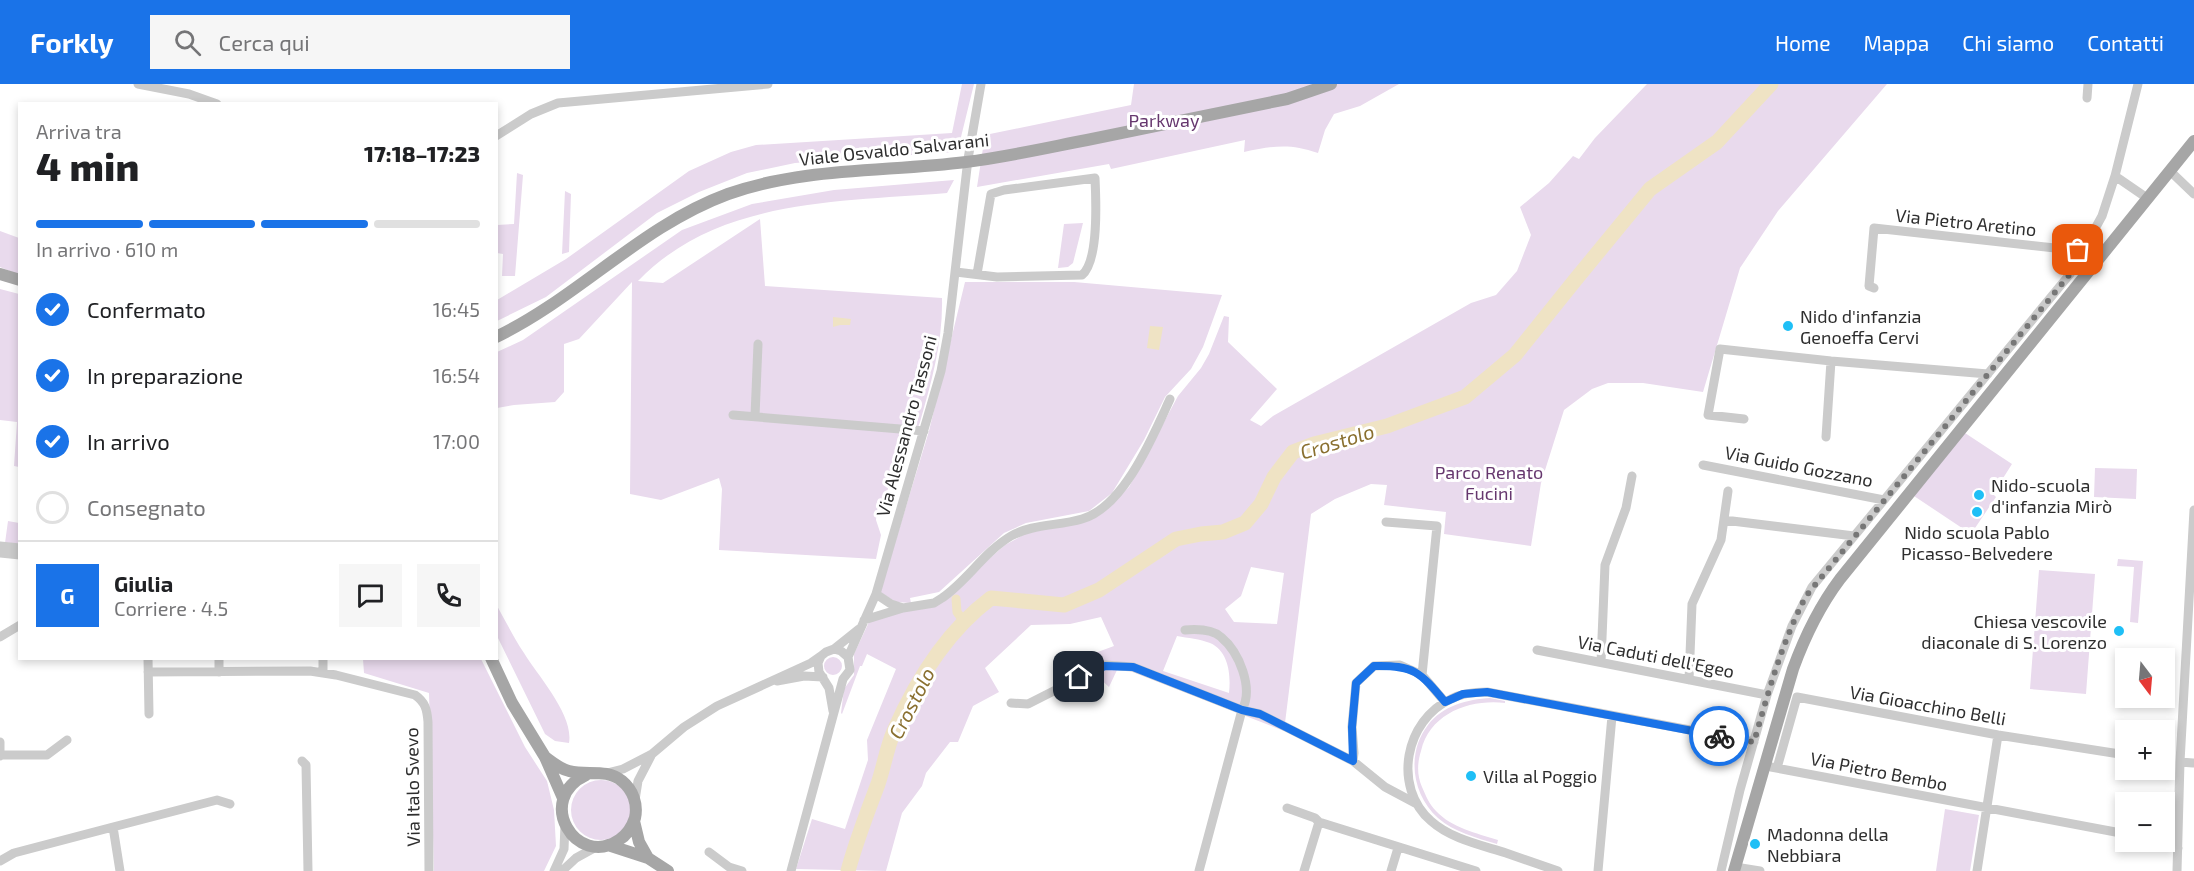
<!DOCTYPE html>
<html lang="it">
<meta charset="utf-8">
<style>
:root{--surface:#fff;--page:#f6f6f6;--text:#202124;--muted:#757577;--line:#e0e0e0;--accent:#1a73e8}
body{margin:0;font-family:"Exo 2",sans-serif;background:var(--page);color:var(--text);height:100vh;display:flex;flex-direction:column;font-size:22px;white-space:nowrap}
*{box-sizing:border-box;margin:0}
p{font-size:20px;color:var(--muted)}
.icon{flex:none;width:33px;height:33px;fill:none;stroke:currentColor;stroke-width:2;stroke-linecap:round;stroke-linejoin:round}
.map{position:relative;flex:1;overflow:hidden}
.drawer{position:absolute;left:18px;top:18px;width:480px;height:558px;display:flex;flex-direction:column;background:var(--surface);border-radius:0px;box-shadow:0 3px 9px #0003}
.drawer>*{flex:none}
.needle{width:39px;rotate:164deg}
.buttons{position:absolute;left:2115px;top:564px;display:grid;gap:12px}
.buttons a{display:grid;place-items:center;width:60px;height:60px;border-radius:0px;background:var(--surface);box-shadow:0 3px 9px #0003;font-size:30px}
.pin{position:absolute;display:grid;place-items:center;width:51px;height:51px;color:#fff;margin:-26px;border-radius:12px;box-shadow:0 3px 9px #0006}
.courier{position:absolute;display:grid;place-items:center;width:60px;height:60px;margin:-30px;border:4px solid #1a73e8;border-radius:50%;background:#fff;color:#222;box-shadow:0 2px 8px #0007}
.overview em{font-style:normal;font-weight:800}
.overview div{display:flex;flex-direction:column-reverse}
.overview{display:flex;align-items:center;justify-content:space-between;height:102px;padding:0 18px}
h1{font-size:39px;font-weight:800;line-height:45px}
.bar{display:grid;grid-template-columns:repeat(4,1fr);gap:9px 6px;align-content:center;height:72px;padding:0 18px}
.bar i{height:8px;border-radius:4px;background:var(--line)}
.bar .on{background:var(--accent)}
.bar p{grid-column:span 4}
.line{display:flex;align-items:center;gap:15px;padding:0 18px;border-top:2px solid var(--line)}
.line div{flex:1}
.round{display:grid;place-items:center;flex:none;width:63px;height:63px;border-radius:0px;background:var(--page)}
ol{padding:0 18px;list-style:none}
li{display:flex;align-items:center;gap:18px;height:66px}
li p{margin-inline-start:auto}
li .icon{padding:6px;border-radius:50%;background:var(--accent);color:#fff;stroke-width:4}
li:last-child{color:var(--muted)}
li i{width:33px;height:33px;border:3px solid var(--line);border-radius:50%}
header{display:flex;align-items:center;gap:36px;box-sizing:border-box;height:84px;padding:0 30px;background:var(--accent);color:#fff}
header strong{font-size:28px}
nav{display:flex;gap:33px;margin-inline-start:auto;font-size:21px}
.search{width:420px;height:54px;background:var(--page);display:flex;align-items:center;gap:15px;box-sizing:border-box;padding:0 21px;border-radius:0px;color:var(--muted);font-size:22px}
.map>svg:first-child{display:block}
.green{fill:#e9daed;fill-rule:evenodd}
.water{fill:#efe3c4}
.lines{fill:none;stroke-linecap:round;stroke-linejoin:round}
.canal{stroke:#efe3c4;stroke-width:9}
.river{stroke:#efe3c4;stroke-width:15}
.minor{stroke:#cbcbcb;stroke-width:9}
.major{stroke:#a6a6a6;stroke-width:12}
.done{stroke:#777;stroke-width:6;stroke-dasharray:0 10.8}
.route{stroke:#1a73e8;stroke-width:8}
.poi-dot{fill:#1fbff6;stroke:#fff;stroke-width:2}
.labels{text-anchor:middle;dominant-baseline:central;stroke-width:6;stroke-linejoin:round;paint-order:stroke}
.park-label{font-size:18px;fill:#66376e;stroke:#fff}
.street-label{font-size:18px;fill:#2e2e2e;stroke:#fff}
.poi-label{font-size:18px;fill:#2e2e2e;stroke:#fff;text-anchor:start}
.water-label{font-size:20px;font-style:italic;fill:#8a7030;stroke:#fff}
</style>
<header>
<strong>Forkly</strong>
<div class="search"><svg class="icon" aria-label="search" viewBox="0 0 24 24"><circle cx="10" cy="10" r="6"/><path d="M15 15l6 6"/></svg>Cerca qui</div>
<nav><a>Home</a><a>Mappa</a><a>Chi siamo</a><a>Contatti</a></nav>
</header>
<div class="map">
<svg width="2194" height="787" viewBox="0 0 2194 787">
<rect width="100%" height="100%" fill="#fff"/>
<!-- green -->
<path class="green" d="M962,0H974L961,53L955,68L795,79L747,89L699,108L657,129L546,213L497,237V216L566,175L689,87L731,68L756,61L952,49Z
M1134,0H1399L1360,22L1334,30L1325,46L1318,69C1289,59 1273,62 1244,68L1245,56L1111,85L1109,80L977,103L985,51L1131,21Z
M1647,0H1887L1778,127L1740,184L1703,308L1643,299H1608L1592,305L1564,326L1541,399L1531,462L1444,450L1446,428L1384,421L1387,401L1371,400L1335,415L1311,430L1284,647L1130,587L1117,586L1109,603C1097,592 1093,586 1095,569L1114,562L1101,533L1070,540L1031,541L985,584L999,608L973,622L958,658H950L926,689L922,702L902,729L886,787L796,785L812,735L845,745L868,676L867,656L896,585L867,570L862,582H860L842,630L841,629L844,605L854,591V570L869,538L881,532L936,521L1005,461L1029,448L1098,432L1129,403L1178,312L1201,284L1209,270L1224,232L1229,233L1228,258L1277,305L1250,336L1261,342L1273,332L1471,219L1496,211L1517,187L1531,151L1520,123L1549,99L1573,72L1579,75L1595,54ZM1251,483L1284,489L1277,540L1234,538L1225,525L1241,512ZM1177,552C1188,554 1200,555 1210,559C1229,567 1231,592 1229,609L1163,587Z
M517,89L523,91L515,192H502L503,170L497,169V141L514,140Z
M954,96L947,109C840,118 718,114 638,197L663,199L760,135L765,202L942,214C943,257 932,296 920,338L917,346H909L885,413L877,426L876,436L881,451L876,475L719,466L722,405L719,394L661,416L630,410L632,198L579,255L564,260V308L555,318L514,321L497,324V268L523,256L682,146L752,120L834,106Z
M565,107L571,110L569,168L562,170Z
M1083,139L1073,179L1068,183L1058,184L1064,140Z
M0,147L19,154V191L0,183Z
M965,198H1074L1222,211L1203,263L1191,285L1165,313L1144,356L1112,409L1089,427L1026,439L1004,449L939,508L910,514L911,519L896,518L880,508L929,347Z
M0,205L19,210V383L14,382L17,338L0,336Z
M1965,349L2012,380L1993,410L1996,413L1971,450L1914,412Z
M2095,384L2137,385L2136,415L2094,413Z
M8,437L19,439V460L5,459Z
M2118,475L2143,477L2138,539L2130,538L2134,483L2117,482Z
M2039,486L2095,490L2086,610L2030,605Z
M496,520C505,536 514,554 524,569C538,592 574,631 569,659L555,657L545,650L497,552Z
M824 582a9 9 0 1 1 18 0a9 9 0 1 1-18 0Z
M363,575H481L525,663L547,697L554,726L556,762L544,787H434L429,609L364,589Z
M1490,614L1505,617V619C1470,615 1430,629 1421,667C1417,680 1417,691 1422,703C1426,712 1429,720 1436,727C1452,744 1476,749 1498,756L1497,760C1477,754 1454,748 1438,734C1412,711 1406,669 1428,641C1442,622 1468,615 1490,614Z
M571 726a30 30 0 1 1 60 0a30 30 0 1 1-60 0Z
M1945,725L1979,731L1970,787H1936Z"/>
<!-- water -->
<path class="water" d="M833,233L851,235L850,241H840L833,243Z
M1150,242L1163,243L1159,266L1147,264Z"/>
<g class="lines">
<!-- canal -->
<path class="canal" d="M956,515L957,528L965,539"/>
<!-- river -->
<path class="river" d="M848,787C856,757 867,729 878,700C884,682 887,663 894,647C916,597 947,547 991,514L1064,521L1099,506L1176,455L1201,450L1223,448L1245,439L1261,420L1274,393L1293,368L1314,360L1387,342L1465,313L1515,271L1576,195L1650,105L1717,58L1771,0"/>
<!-- minor -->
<path class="minor" d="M138,0L189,10L217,20
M2087,14L2088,0
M496,52L531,30L558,19L768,0
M2170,87L2194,110
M2115,92L2138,0
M956,188L997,193L1082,191C1099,177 1096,115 1095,94L1004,106L991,110L977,190
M1874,204L1869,202L1874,144L2082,167
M733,331L924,347
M755,332L758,260
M1744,335L1708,331L1720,265L1831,277L1988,290
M1826,353L1831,277
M1703,381L1884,416L2070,190L2102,132L2115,92L2147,114
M1724,436L1854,452
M1386,438L1437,442L1422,591L1445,618
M0,462L20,464
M0,469L20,471
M876,510L891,520L903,524
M864,536L903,524L934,519L942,514C967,497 984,468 1011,452C1032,440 1058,442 1082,435C1124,423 1153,352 1170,315
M1185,546C1197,545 1212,545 1221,553C1239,568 1254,604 1242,626L1199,787
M0,553L20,541
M1537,566L1767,611
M848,573L876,510L941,287L948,249L968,75L981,0
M148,574L149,630
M323,574V589
M1601,578L1605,481L1626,424L1632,392
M148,588L310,587L336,591L415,611C425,618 427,625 428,638L429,787
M219,588V574
M1689,596L1692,520L1721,456L1728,407
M777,597L804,592L823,593
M1011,619L1028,620L1105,581L1133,583L1242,626L1260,630L1353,677L1385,703L1415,719
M833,627L829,604L819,588L818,579L821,572L826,568L834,565L859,545
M0,658V672
M0,671H47L67,656
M302,677L306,681L308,787
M1353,677L1354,669L1352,643L1356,599L1374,582L1400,581L1422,591
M2180,678L2193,679
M1771,683L2126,750
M1777,684L1797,613L1998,651L2126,671
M607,689L623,685L652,670L684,643L717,622L811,579L821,572
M635,716L638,697L652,670
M1287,724L1315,734L1319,738L1476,787
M2163,761L2178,764
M709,768L729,783L742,787
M0,777L14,769L113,743
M1735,783L1760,787
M120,787L113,743L217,716L230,720
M554,787L564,765L565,741
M562,787L576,774L596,763
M791,787L843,595L850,586L848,573L841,567L834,565
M1304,787L1319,738
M1391,787L1398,764
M1558,787C1541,781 1523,775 1506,769C1481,761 1451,755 1431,737C1392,703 1405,636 1451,615C1462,609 1474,608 1487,608L1754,658
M1598,787L1612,632
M1721,787L1740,706L1767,611L1792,542L1812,503L1884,416
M1977,787L1998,651
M2177,787L2180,678L2194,426"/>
<!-- major -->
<path class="major" d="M0,190L20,196
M496,253C579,213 641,142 728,110C804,83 887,88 966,78C1006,73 1046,64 1087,56C1153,42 1220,29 1287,15L1331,0
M491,574L512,619L545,673L563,714
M545,673C552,678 560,685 569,687C587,692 606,684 622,697C633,706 638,720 635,734C632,743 627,751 619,756C576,785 534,715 586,691
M634,737L639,758L648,774
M608,761L648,774L668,787
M1734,787L1793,585C1805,552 1819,523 1840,495L2194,57"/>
</g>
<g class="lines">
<!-- done -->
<path class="done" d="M1719,652L1754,658C1768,609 1782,558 1806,512L2070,190L2082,167L2078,166"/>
<!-- route -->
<path class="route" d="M1079,593L1105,582L1133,583L1242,626L1260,630L1353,677L1352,643L1356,599L1374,582C1414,581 1420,588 1445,618L1463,610L1487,608L1719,652"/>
</g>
<!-- markers -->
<g class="poi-dot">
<circle cx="1788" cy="242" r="6"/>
<circle cx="1979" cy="411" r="6"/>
<circle cx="1977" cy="428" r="6"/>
<circle cx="2119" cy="547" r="6"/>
<circle cx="1471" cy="692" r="6"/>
<circle cx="1755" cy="760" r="6"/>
</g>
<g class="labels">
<!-- park labels -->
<g class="park-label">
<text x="1164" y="36">Parkway</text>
<text x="1489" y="388">Parco Renato<tspan x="1489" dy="21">Fucini</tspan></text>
</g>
<!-- street labels -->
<g class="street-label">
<text transform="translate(894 65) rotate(-6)">Viale Osvaldo Salvarani</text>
<text transform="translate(1966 138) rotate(6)">Via Pietro Aretino</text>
<text transform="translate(906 342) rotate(-75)">Via Alessandro Tassoni</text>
<text transform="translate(1799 382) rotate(11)">Via Guido Gozzano</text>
<text transform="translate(1656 572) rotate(11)">Via Caduti dell'Egeo</text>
<text transform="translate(1928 621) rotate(10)">Via Gioacchino Belli</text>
<text transform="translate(1879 687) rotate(11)">Via Pietro Bembo</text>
<text transform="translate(412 703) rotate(-91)">Via Italo Svevo</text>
</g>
<!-- poi labels -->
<g class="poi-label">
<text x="1800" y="232">Nido d'infanzia<tspan x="1800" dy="21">Genoeffa Cervi</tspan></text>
<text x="1991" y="401">Nido-scuola<tspan x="1991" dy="21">d'infanzia Mirò</tspan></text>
<text x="1977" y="448" text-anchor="middle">Nido scuola Pablo<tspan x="1977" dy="21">Picasso-Belvedere</tspan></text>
<text x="2107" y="537" text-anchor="end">Chiesa vescovile<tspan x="2107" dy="21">diaconale di S. Lorenzo</tspan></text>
<text x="1483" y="692">Villa al Poggio</text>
<text x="1767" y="750">Madonna della<tspan x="1767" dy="21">Nebbiara</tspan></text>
</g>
<!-- water labels -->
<g class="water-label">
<text transform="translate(1337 357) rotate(-17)">Crostolo</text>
<text transform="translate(911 619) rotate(-63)">Crostolo</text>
</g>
</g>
</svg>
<div class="buttons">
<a><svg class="needle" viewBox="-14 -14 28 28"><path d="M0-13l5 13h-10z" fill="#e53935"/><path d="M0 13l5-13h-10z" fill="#757577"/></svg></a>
<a>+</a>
<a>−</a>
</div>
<div class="pin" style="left:2078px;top:166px;background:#ea580c"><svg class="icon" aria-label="bag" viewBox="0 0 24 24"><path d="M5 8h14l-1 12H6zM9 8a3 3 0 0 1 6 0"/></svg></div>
<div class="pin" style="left:1079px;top:593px;background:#1f2937"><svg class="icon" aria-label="home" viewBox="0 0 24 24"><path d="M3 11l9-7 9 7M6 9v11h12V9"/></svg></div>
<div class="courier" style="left:1719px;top:652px"><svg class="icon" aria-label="bike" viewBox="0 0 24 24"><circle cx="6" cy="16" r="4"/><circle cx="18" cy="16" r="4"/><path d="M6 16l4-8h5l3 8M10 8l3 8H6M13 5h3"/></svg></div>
<section class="drawer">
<div class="overview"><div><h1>4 min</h1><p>Arriva tra</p></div><em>17:18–17:23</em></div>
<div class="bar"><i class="on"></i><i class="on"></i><i class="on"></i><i></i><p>In arrivo · 610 m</p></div>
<ol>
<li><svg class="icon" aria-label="check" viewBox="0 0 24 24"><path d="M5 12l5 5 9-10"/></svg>Confermato<p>16:45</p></li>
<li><svg class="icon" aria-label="check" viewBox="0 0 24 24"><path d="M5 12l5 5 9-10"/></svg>In preparazione<p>16:54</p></li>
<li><svg class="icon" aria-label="check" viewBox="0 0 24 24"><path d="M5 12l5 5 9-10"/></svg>In arrivo<p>17:00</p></li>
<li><i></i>Consegnato</li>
</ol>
<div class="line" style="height:108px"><b class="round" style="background:var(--accent);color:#fff">G</b><div><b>Giulia</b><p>Corriere · 4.5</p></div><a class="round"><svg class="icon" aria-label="chat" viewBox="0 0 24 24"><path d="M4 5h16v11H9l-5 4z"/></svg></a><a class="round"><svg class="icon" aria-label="phone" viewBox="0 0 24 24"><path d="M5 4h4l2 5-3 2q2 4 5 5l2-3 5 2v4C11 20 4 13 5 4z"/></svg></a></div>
</section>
</div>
